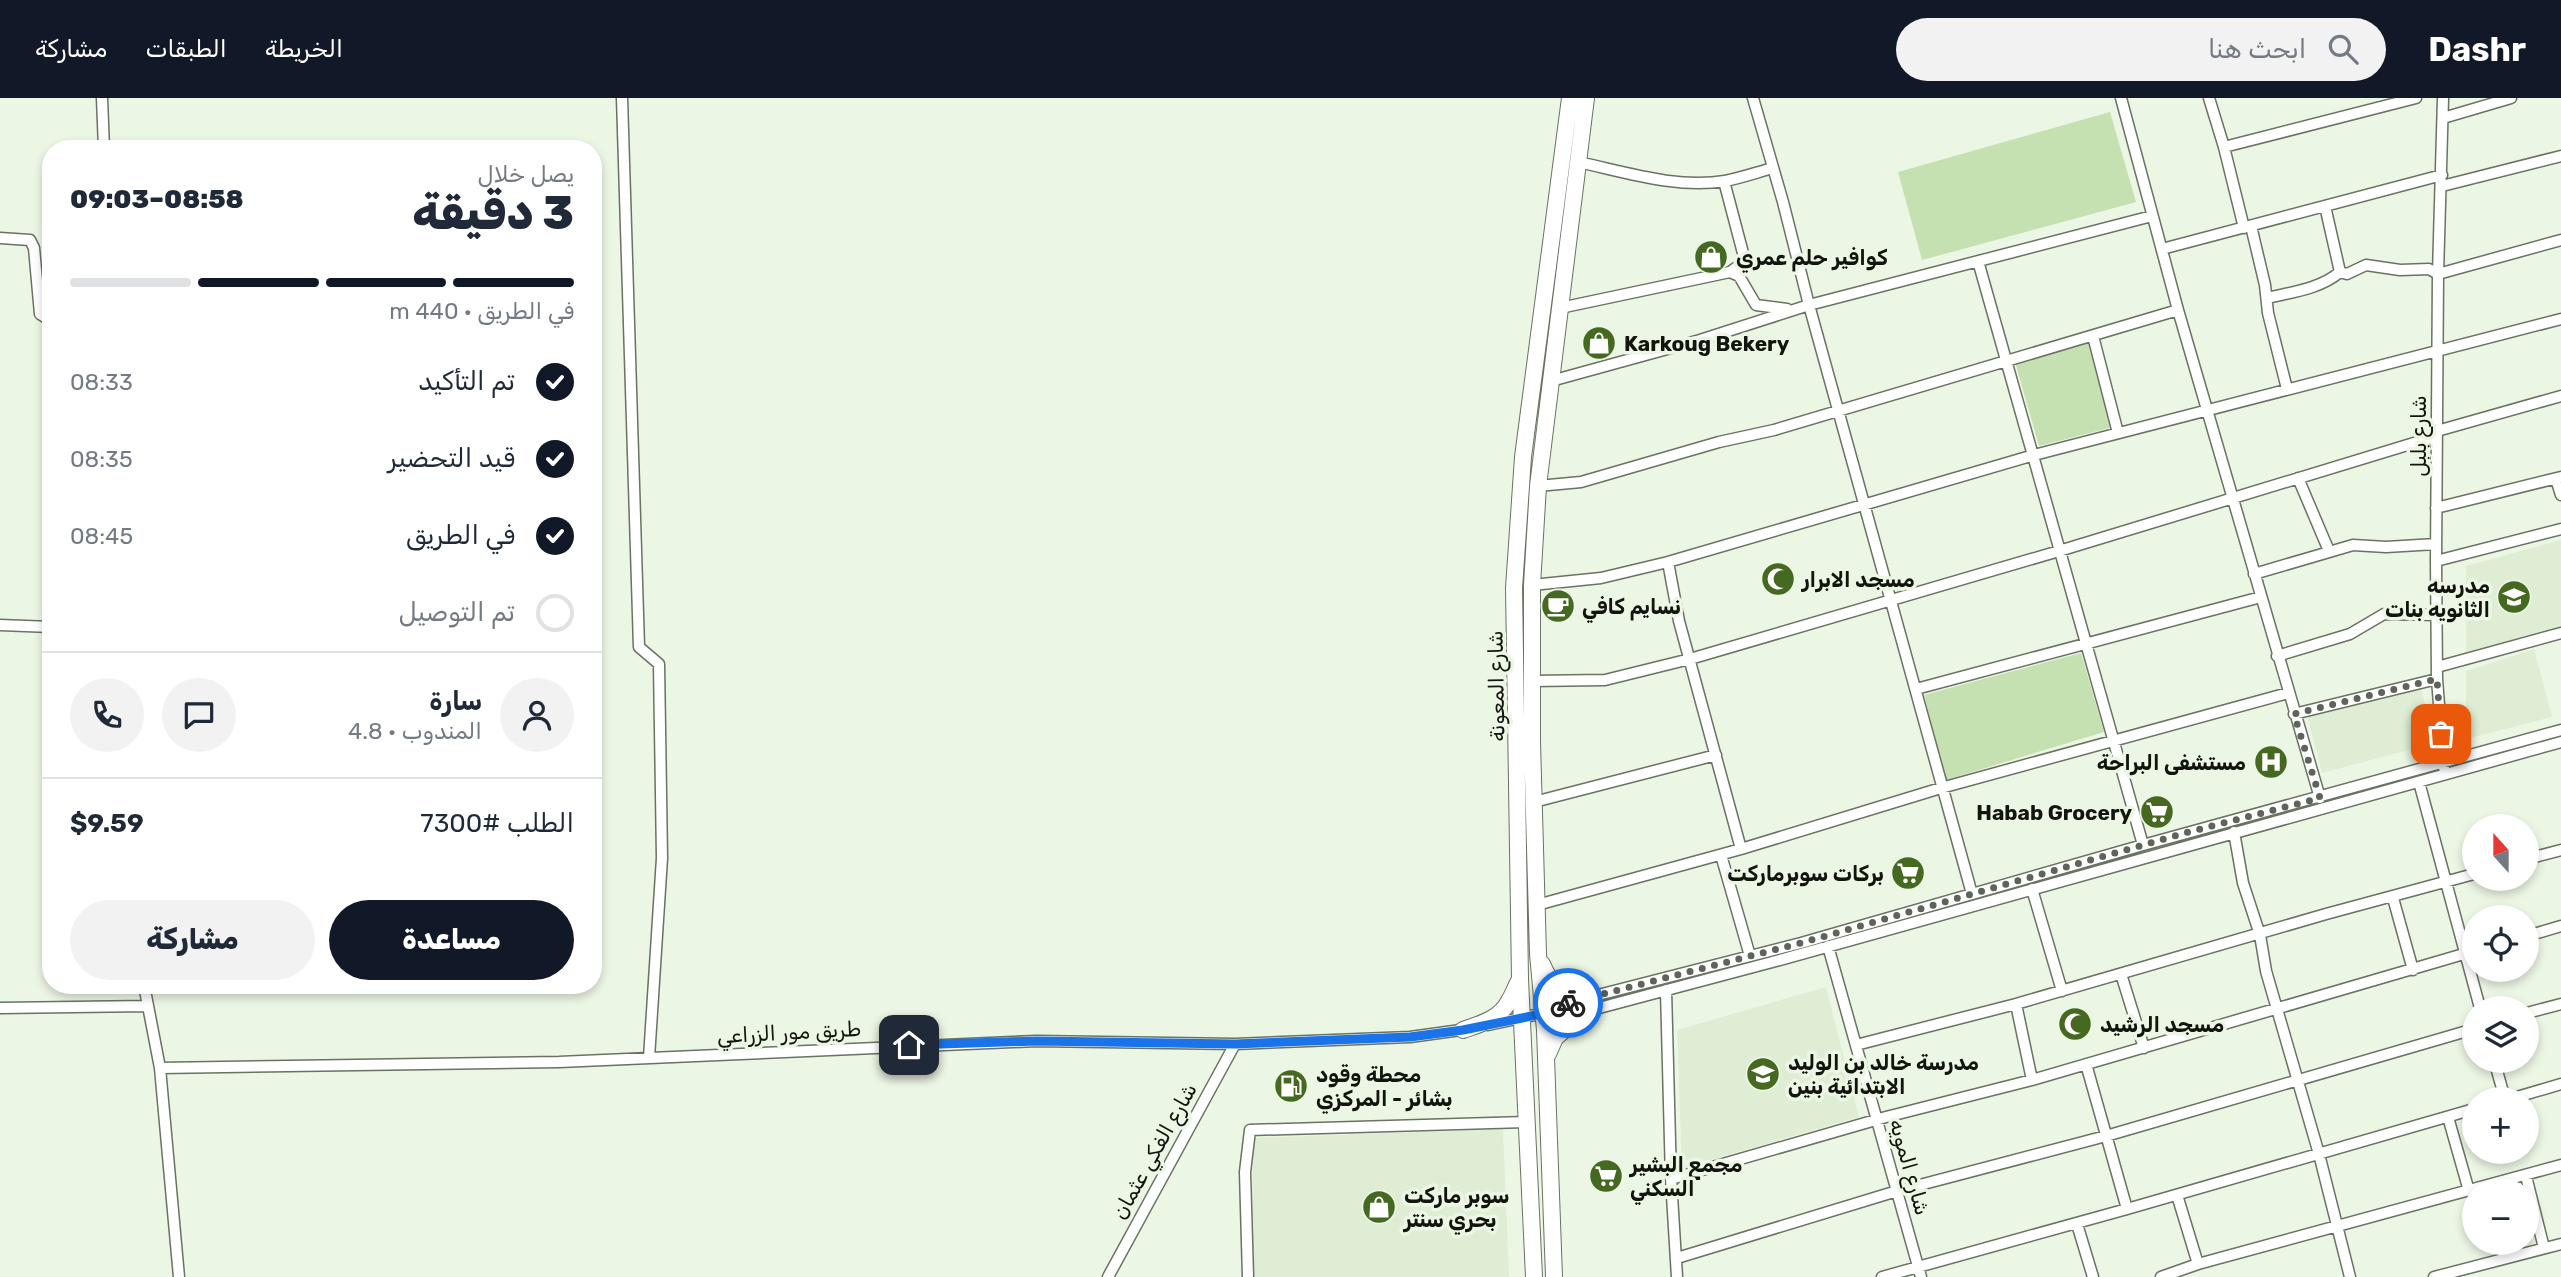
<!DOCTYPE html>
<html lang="ar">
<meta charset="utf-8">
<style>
:root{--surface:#fff;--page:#f2f2f3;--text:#1f2937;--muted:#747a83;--line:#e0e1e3;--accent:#111827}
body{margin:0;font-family:Rubik,Cairo,sans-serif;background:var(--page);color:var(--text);direction:rtl;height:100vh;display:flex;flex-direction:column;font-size:26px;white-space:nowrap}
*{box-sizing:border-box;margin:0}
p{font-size:23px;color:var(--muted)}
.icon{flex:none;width:38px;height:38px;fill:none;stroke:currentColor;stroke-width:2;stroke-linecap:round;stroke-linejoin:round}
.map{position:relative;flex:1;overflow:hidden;direction:ltr}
.side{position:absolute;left:42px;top:42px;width:560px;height:854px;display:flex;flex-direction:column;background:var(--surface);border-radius:28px;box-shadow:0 4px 10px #0003;direction:rtl}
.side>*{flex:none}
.needle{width:46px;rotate:339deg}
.controls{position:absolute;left:2462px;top:716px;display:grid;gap:14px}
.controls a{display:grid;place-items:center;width:77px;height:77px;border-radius:50%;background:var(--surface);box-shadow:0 4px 10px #0003;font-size:35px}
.pin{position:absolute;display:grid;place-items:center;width:60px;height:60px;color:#fff;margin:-30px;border-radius:14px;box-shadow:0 4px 10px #0006}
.courier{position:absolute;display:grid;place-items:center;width:70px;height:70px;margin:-35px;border:5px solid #1a73e8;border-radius:50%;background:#fff;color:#222;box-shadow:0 2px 9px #0007}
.headline em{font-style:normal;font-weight:800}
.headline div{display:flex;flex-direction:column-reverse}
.headline{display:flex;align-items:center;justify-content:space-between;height:119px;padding:0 28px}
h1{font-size:46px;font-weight:800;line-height:52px}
.bar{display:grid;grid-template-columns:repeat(4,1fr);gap:10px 7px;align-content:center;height:84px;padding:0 28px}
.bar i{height:9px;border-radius:5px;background:var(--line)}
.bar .selected{background:var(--accent)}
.bar p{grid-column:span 4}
.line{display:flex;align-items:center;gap:18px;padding:0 28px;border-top:2px solid var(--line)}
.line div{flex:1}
.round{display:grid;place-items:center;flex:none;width:74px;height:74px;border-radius:37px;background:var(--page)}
ol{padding:0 28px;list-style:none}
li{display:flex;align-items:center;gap:21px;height:77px}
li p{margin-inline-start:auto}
li .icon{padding:7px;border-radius:50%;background:var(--accent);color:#fff;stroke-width:4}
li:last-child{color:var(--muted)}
li i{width:38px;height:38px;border:4px solid var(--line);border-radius:50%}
.button{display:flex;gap:14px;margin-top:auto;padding:14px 28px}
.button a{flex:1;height:80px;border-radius:42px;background:var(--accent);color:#fff;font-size:28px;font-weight:800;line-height:80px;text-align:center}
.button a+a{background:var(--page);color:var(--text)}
header{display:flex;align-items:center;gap:42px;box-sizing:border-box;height:98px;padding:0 35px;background:var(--accent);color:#fff}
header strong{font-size:33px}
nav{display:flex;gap:38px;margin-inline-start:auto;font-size:24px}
.search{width:490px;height:63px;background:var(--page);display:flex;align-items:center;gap:18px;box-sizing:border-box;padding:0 24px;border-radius:38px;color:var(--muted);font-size:26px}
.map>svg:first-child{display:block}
.built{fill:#deedd4}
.green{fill:#c5e0b1}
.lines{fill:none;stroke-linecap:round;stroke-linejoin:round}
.minor-casing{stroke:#697263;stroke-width:13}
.highway-casing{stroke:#697263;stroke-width:18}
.minor{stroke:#fff;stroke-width:10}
.highway{stroke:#fff;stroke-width:16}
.done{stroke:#5e6459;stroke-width:7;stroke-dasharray:0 12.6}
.route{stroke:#1a73e8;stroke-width:9}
.labels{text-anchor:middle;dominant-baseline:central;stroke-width:7;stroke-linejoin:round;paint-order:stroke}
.poi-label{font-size:21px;font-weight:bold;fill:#11150e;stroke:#ecf6e4;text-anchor:start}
.street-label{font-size:21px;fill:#11150e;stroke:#ecf6e4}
</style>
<header>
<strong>Dashr</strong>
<div class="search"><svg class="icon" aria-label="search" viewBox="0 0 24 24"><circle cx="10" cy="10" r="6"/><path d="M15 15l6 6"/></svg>ابحث هنا</div>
<nav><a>الخريطة</a><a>الطبقات</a><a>مشاركة</a></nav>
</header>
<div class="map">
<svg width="2561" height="1179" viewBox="0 0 2561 1179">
<rect width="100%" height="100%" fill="#ecf6e4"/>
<!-- built -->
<path class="built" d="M2561,442V529L2466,558V468Z
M2534,551L2552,619L2466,641V573Z
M2420,587L2435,645L2322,675L2307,617Z
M2277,650L2278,652L2282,651L2288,666L2260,676L2255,661Z
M1826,889L1859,1019L1682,1070L1677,932Z
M1503,1031L1509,1179H1252L1253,1040Z"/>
<!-- green -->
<path class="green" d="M2110,14L2136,104L1922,162L1898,74Z
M2090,244L2113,329L2039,348L2015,264Z
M2081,555L2104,634L1946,682L1924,597Z"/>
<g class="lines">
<!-- minor casing -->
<g class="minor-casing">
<path id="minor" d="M102,0L104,51
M622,0L639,549L659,566L662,760L649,960
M1753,0L1783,104L1809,207L2152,118
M2121,0L2178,212L2320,700
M2209,0L2224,49L2244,130
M2443,0L2438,176L2436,463L2437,581L2444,670
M2443,20L2511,0
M2224,49L2416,0
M1578,64C1625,74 1677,91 1725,83C1741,80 1758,74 1773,70
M1724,83L1744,159L1741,166L1730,174
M2442,88L2561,58
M2325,108L2340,174
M2251,128L2265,187L2268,215L2287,291
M0,140L30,142L34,150L40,216L51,223
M2162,151L2442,77
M1978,163L2143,747
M2267,200C2292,194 2320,191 2340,174L2347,176L2366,167L2400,172L2429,171L2438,176L2561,142
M1560,210L1730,174L1739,178L1756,207L1787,211
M2093,238L2118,335
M1551,283L1700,242L1809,207L1972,796
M2437,333L2561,298
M2298,380L2329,453
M2556,381L2561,397
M1538,388L1581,384L1719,344L1774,332L2178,212
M2436,410L2561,379
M2436,463L2561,431
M1668,464L1679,523L1741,751
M2254,476L2353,447L2386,449L2436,446
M1532,487L1601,480L1668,464L2034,357L2561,221
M0,527L51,529
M2277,558L2350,536L2384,516L2436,517
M2437,569L2561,535
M1531,583L1605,582L1690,561L2059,453L2437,338
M1916,591L2261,499
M2294,616L2437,581
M2419,684L2480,910
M1534,704L1716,657
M2234,734L2243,785L2260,837L2266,873L2319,1056L2350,1179
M1721,757L1750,858
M2527,761L2561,752
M2032,791L2062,893
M2393,800L2413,872
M1537,807L1741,751L1941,690L2288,595
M2527,838L2561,828
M1828,848L1921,1179
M2121,876L2144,950
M144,887L160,970L559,964L1036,943L1235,946L1410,939L1468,931
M1666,892L1671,1081L1677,1179
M2016,906L2032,982
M0,910L147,908
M1544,915L1558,918L1584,914L1776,863L2561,644
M2527,915L2561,906
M1488,927L1544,915L1563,906L1801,845L2143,747L2561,632
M1856,947L2016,906L2326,816L2474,776
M2494,962L2505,1001
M2086,966L2127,1111
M160,970L179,1179
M2510,1001L2561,986
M2448,1019L2469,1093
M2526,1078L2544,1150
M1671,1081L1886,1019L2032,982L2474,853
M2177,1097L2198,1166
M2077,1126L2093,1179
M1677,1160L1897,1093L2106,1038L2474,931
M1108,1179L1235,946
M1248,1179L1245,1074L1250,1032L1528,1024
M1882,1179L2127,1111L2474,1011
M2161,1179L2198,1166L2561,1067
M2434,1179L2561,1146"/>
</g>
<!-- highway casing -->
<g class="highway-casing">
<path id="highway" d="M1542,866C1556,899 1567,890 1595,899
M1463,932C1480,926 1500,921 1509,903C1513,897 1515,890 1519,883
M1548,956L1555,940L1584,914
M1534,1179L1520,881L1514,490L1523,359L1570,0
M1554,1179L1545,932L1538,856L1532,644V487L1538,388L1586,0"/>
</g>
<!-- minor -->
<use href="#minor" class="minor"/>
<!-- highway -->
<use href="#highway" class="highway"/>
</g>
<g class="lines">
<!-- done -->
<path class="done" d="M1568,905L1801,845L2185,735L2320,700L2294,616L2437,581L2441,636"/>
<!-- route -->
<path class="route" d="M909,947L1036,943L1235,946L1410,939L1463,932L1522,920L1544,915L1568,905"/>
</g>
<!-- icons -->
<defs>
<g id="shop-disc" transform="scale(1.75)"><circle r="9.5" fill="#456921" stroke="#ecf6e4"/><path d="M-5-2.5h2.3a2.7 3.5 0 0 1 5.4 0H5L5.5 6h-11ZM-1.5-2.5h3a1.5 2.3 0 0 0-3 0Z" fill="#fff"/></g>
<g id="mosque-disc" transform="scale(1.75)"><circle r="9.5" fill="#456921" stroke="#ecf6e4"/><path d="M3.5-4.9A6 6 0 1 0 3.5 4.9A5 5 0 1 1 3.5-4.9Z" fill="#fff"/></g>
<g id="school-disc" transform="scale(1.75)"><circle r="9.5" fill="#456921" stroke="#ecf6e4"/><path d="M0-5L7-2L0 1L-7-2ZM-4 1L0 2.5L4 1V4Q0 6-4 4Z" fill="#fff"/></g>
<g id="cafe-disc" transform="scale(1.75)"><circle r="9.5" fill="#456921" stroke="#ecf6e4"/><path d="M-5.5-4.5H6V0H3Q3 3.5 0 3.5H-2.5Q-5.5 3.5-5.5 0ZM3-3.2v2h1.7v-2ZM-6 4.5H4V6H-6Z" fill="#fff"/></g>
<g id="hospital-disc" transform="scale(1.75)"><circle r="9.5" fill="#456921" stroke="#ecf6e4"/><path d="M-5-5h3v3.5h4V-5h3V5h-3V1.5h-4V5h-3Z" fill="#fff"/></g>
<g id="supermarket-disc" transform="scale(1.75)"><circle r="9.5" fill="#456921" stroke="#ecf6e4"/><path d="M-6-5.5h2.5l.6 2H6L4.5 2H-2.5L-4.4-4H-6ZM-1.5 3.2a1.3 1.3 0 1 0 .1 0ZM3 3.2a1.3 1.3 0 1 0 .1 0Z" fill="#fff"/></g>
<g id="fuel-disc" transform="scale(1.75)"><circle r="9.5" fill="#456921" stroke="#ecf6e4"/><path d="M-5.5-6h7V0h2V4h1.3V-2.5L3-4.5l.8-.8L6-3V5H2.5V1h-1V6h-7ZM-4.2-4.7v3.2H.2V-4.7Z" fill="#fff"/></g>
</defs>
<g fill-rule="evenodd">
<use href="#shop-disc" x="1711" y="159"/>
<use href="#shop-disc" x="1599" y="245"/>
<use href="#mosque-disc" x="1778" y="481"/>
<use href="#school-disc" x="2514" y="499"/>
<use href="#cafe-disc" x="1558" y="508"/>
<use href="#hospital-disc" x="2271" y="664"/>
<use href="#supermarket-disc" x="2157" y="714"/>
<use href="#supermarket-disc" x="1908" y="775"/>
<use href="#mosque-disc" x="2075" y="926"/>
<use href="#school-disc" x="1763" y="976"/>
<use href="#fuel-disc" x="1291" y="988"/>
<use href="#supermarket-disc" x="1606" y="1078"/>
<use href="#shop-disc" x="1379" y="1109"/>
</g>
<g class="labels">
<!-- poi labels -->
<g class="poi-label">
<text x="1736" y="159">كوافير حلم عمري</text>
<text x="1624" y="245">Karkoug Bekery</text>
<text x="1802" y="481">مسجد الابرار</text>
<text x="2490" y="487" text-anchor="end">مدرسه<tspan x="2490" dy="24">الثانويه بنات</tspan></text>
<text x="1582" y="508">نسايم كافي</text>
<text x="2246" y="664" text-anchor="end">مستشفى البراحة</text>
<text x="2132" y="714" text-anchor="end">Habab Grocery</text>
<text x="1884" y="775" text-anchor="end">بركات سوبرماركت</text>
<text x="2100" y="926">مسجد الرشيد</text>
<text x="1788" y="964">مدرسة خالد بن الوليد<tspan x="1788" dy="24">الابتدائية بنين</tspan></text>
<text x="1316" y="976">محطة وقود<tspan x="1316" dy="24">بشائر - المركزي</tspan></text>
<text x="1630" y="1066">مجمع البشير<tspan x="1630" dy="24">السكني</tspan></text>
<text x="1404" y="1097">سوبر ماركت<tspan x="1404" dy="24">بحري سنتر</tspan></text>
</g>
<!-- street labels -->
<g class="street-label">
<text transform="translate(2418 338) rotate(-90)">شارع بلبل</text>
<text transform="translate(1496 588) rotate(-91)">شارع المعونة</text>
<text transform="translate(789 934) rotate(-3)">طريق مور الزراعي</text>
<text transform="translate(1154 1053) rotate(-61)">شارع الفكي عثمان</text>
<text transform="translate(1910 1069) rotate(74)">شارع المويه</text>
</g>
</g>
</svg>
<div class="controls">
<a><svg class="needle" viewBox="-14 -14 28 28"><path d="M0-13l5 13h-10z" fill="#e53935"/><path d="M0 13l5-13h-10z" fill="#747a83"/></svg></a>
<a><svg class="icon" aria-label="locate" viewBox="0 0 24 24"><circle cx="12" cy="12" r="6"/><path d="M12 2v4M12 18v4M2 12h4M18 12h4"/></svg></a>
<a><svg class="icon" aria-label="layers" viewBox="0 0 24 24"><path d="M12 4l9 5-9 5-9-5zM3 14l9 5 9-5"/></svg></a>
<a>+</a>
<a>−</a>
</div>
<div class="pin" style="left:2441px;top:636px;background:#ea580c"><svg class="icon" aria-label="bag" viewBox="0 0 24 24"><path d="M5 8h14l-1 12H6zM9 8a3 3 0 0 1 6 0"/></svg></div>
<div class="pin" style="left:909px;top:947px;background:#1f2937"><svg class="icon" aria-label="home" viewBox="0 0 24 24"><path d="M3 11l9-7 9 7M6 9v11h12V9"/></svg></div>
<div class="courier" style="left:1568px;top:905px"><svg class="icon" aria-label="bike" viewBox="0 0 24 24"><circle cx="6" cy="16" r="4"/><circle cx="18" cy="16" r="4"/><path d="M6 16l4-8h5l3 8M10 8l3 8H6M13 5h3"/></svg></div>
<section class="side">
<div class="headline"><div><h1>3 دقيقة</h1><p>يصل خلال</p></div><em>08:58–09:03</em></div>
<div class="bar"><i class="selected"></i><i class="selected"></i><i class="selected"></i><i></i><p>في الطريق · 440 m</p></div>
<ol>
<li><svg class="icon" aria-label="check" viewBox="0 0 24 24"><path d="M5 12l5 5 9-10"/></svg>تم التأكيد<p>08:33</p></li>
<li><svg class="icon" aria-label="check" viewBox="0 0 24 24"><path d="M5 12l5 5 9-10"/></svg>قيد التحضير<p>08:35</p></li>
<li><svg class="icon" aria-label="check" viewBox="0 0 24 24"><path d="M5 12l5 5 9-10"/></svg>في الطريق<p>08:45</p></li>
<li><i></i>تم التوصيل</li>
</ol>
<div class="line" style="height:126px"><a class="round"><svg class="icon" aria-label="person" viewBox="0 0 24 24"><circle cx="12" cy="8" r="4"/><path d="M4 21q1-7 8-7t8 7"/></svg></a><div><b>سارة</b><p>المندوب · 4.8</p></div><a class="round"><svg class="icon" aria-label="chat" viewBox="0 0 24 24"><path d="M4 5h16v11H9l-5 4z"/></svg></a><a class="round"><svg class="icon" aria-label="phone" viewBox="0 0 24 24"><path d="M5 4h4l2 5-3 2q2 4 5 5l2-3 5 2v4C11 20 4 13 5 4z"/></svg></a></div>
<div class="line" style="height:91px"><div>الطلب #7300</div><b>$9.59</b></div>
<div class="button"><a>مساعدة</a><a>مشاركة</a></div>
</section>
</div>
